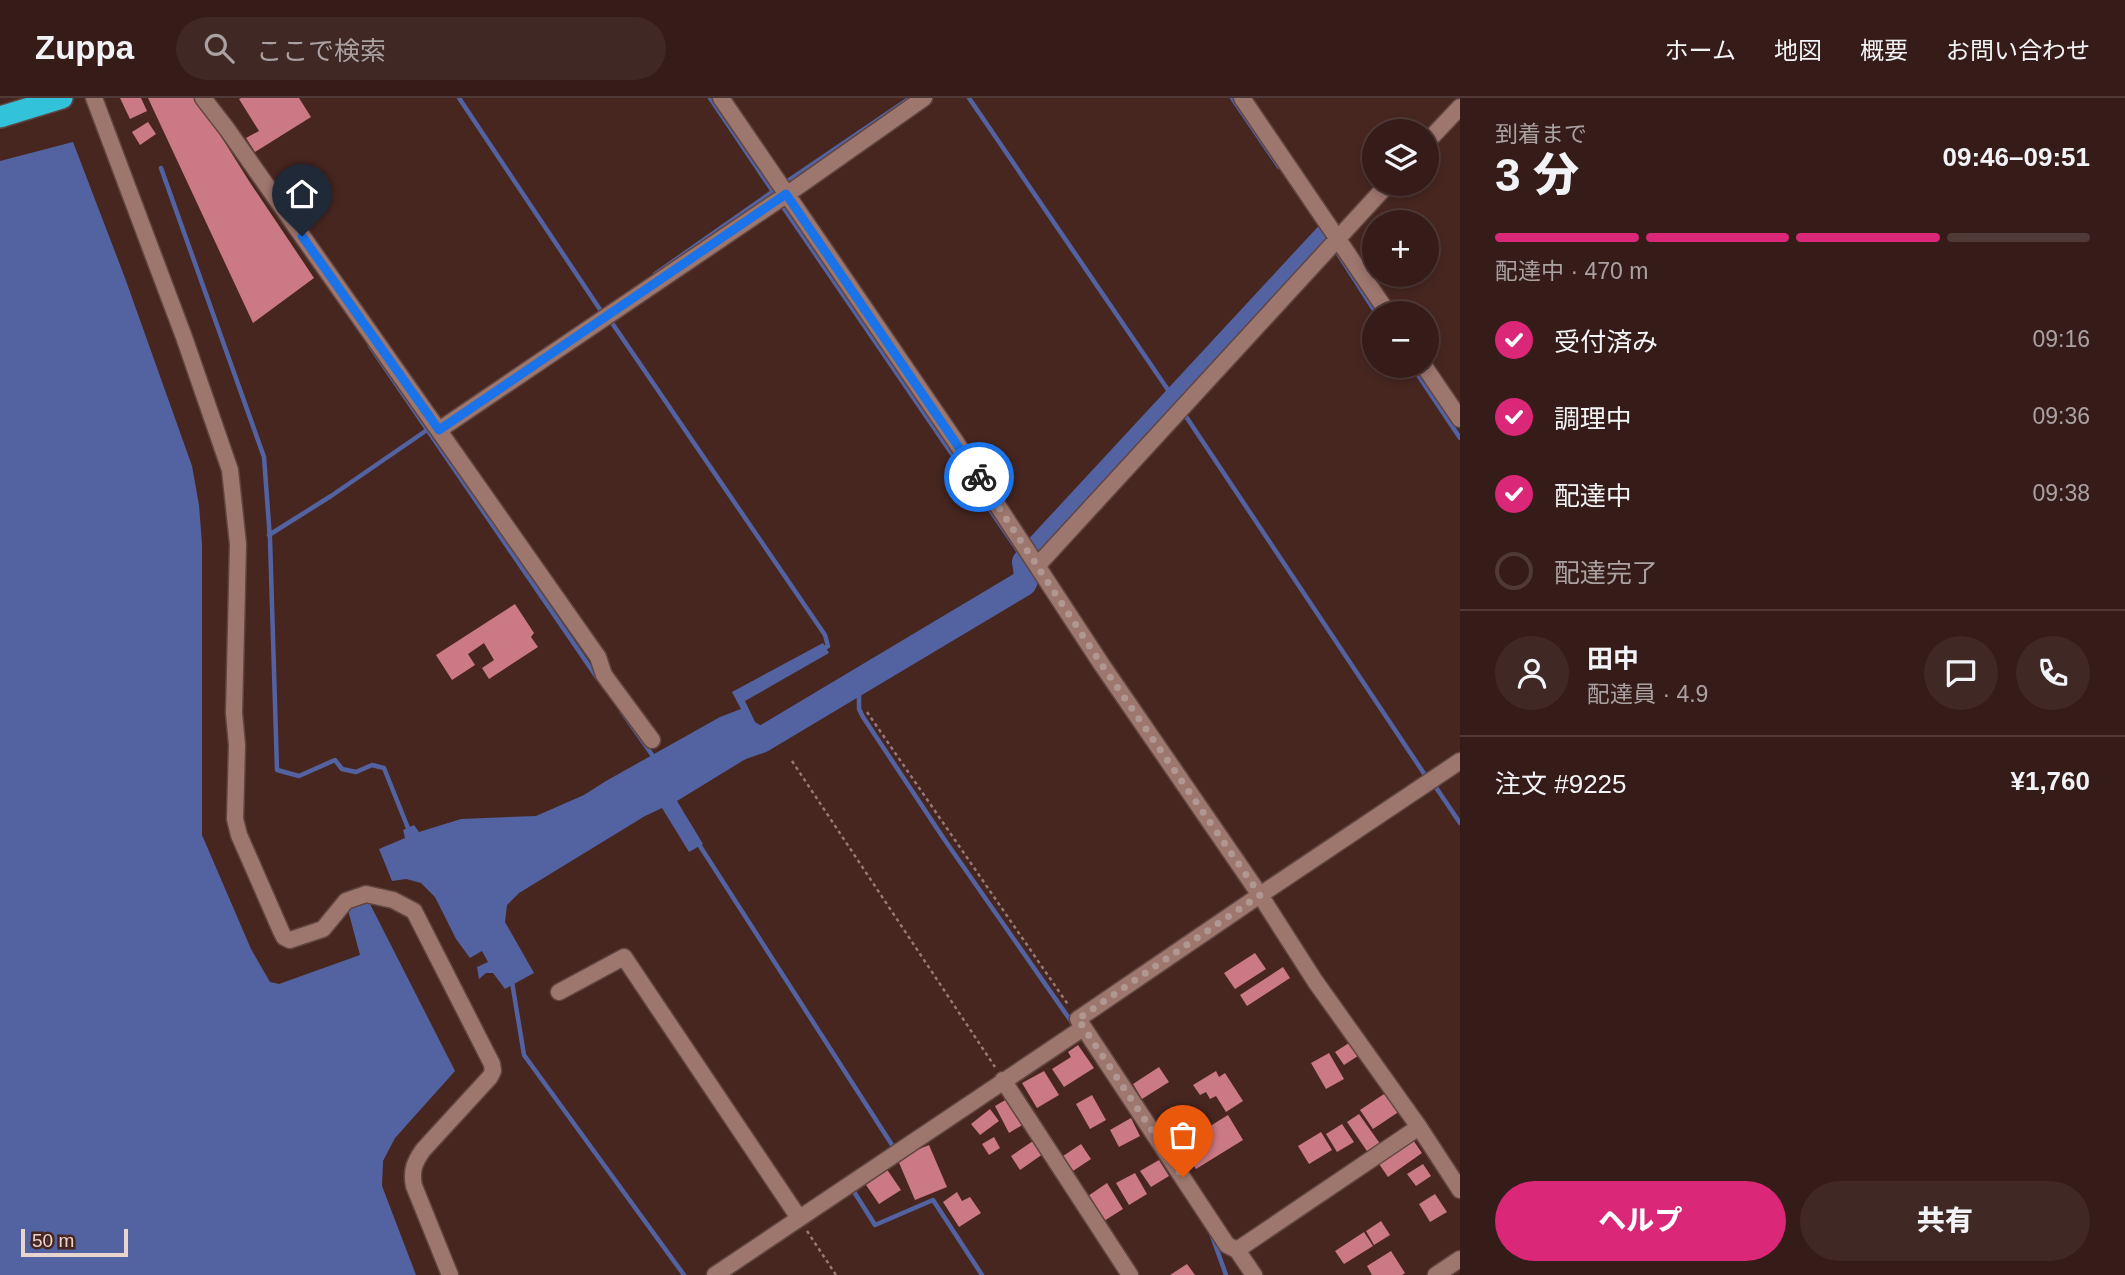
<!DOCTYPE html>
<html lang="ja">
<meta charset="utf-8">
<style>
:root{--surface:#351c18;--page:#402925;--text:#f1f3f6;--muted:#aaa1a2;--line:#4f3a37;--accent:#db2777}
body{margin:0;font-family:Arial,"Noto Sans JP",sans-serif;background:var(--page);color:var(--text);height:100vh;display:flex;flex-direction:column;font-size:26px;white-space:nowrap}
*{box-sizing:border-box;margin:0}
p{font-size:23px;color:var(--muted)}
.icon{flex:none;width:38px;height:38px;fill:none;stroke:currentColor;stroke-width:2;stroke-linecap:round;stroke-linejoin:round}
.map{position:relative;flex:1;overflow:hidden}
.panel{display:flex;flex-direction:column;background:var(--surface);width:665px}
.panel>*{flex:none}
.fabs{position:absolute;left:1362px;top:21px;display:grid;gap:14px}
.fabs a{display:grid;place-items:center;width:77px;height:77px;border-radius:50%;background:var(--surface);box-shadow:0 4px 10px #0003,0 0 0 2px var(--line);font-size:35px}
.scale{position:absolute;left:21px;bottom:18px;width:107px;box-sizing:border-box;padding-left:7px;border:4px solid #ead4cf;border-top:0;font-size:19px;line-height:24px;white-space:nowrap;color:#ead4cf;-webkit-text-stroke:5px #472620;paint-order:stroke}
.pin{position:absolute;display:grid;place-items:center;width:60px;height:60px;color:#fff;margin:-72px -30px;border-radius:50% 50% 50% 0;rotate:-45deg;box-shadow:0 0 7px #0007}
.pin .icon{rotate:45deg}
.courier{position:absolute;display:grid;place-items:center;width:70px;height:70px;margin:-35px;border:5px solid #1a73e8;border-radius:50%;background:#fff;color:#222;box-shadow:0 2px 9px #0007}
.summary em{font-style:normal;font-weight:800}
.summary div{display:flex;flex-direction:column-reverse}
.summary{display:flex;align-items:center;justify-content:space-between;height:119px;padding:0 35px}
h1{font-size:46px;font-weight:800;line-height:52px}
.bar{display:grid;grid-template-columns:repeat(4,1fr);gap:10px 7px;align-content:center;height:84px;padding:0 35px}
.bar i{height:9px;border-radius:5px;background:var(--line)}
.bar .on{background:var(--accent)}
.bar p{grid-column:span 4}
.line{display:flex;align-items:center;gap:18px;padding:0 35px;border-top:2px solid var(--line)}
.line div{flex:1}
.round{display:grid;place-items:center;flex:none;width:74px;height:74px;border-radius:37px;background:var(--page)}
ol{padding:0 35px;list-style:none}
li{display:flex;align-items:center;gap:21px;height:77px}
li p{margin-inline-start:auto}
li .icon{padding:7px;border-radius:50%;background:var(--accent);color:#fff;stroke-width:4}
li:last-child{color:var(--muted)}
li i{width:38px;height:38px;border:4px solid var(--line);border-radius:50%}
.button{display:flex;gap:14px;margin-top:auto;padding:14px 35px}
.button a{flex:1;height:80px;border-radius:42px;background:var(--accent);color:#fff;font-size:28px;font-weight:800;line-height:80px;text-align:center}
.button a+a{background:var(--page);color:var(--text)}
header{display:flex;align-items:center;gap:42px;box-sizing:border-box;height:98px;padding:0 35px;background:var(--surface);border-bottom:2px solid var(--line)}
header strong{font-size:33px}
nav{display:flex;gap:38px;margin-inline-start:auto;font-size:24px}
.search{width:490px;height:63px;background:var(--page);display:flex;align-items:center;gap:18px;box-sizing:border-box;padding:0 24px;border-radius:38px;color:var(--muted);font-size:26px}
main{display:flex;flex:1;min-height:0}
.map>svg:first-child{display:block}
.water{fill:#5363a2}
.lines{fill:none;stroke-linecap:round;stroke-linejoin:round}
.stream{stroke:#5363a2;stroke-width:4.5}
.river{stroke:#5363a2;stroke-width:26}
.building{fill:#cb7984}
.street-casing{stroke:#604540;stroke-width:19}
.highway-casing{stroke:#604540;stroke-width:24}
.path{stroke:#967a75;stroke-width:2.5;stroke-dasharray:3.5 3.5;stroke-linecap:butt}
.street{stroke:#9d766e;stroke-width:16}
.highway{stroke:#32c3db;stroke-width:21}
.done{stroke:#b19792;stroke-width:7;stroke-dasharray:0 12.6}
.route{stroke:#1a73e8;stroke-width:9}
</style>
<header>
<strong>Zuppa</strong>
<div class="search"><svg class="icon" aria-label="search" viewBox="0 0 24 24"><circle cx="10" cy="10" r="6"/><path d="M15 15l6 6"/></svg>ここで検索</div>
<nav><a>ホーム</a><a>地図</a><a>概要</a><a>お問い合わせ</a></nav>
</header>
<main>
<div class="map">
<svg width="1460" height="1177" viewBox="0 0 1460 1177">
<rect width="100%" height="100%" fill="#472620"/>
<!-- water -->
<path class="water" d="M73,44L125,180L192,368L199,407L202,446V737L251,851L270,884L279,886L360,857L348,812L369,804L455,973L395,1040L383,1063L382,1088L416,1177H0V63Z
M823,545L829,555L745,603L755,624L767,631L775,643L677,703L703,746L689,754L662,710L645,718L519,795L507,807L505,824L534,875L505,891L493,875H486L479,881L477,869L488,864L482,853L470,860L456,841L435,799L421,785L406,781L392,783L379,751L405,740L403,732L414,727L419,734L461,721L536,718L584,697L606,683L720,619L741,611L732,594Z"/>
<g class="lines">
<!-- stream -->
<path class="stream" d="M459,0L601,213L610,222L825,537L828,548L823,551
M710,0L774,95
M969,0L1179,308
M1232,0L1279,69
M161,70L264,359L270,441L277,672L299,678L335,662L342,671L356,674L372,667L384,670L410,735
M786,84L910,0
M781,106L1023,460
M1335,151L1376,215
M655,176L775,92
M370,248L598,581
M1412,268L1460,340
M1185,317L1427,680
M269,437L331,398L427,332
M859,583V611L863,619L944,741L1073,926
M622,614L655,661
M1435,688L1460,725
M698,745L894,1050L891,1052
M512,884L524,957L684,1177
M851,1089L875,1127L933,1102L982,1177
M1211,1135L1226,1177"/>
<!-- river -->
<path class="river" d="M738,650L761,642L1024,485L1027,476L1025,464L1327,138"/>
</g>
<!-- building -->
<path class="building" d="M120,0H141L147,13L130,21Z
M148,0H197L249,83L314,180L253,225Z
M241,0H299L311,19L255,54L246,40L259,33L239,1Z
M148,24L156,36L140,47L132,34Z
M515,506L534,535L531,539L538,549L489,581L482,570L494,562L484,545L468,556L475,567L452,582L436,557Z
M1255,855L1266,871L1235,891L1224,875Z
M1283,869L1290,880L1247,908L1240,897Z
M1352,943L1361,956L1344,967L1335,954Z
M1078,947L1094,970L1064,989L1052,971L1071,959L1068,954Z
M1329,955L1344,981L1326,991L1311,965Z
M1159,969L1169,984L1142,1001L1133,986Z
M1044,973L1059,997L1037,1010L1022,985Z
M1216,973L1219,979L1225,975L1243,1003L1226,1014L1216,998L1210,1001L1206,994L1200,997L1193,987Z
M1387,994L1400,1013L1373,1031L1360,1012Z
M1092,997L1106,1022L1090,1031L1076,1006Z
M1007,1001L1024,1026L1009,1035L995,1008Z
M990,1011L999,1023L980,1037L971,1026Z
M1359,1016L1381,1047L1369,1056L1347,1024Z
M1228,1017L1243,1042L1196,1071L1181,1046Z
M1131,1020L1140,1038L1119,1049L1110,1032Z
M1342,1026L1354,1044L1337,1054L1326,1036Z
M1321,1034L1332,1052L1309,1066L1298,1048Z
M994,1039L1000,1050L989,1057L982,1046Z
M1411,1039L1422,1055L1388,1079L1377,1063Z
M1033,1043L1043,1056L1020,1072L1011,1058Z
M1081,1046L1091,1061L1073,1073L1063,1058Z
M929,1047L947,1089L915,1102L897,1060Z
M1159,1062L1169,1078L1151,1089L1140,1073Z
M1423,1066L1431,1078L1416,1088L1407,1076Z
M886,1070L901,1092L879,1106L864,1084Z
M1135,1075L1147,1096L1129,1107L1116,1085Z
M1107,1085L1123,1111L1104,1123L1088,1098Z
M957,1094L962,1103L970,1099L981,1115L959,1129L943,1104Z
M1435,1096L1447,1114L1430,1124L1419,1106Z
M1381,1123L1390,1137L1374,1147L1366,1133Z
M1364,1134L1373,1148L1344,1166L1335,1153Z
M1391,1153L1405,1175L1402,1177H1372L1367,1168Z
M1187,1166L1195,1177H1170Z"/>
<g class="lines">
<!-- street casing -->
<g class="street-casing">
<path id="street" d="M94,0L184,239L230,372L238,446L234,615L237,647L235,721L239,737L281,833L284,839L290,842L323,831L346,803L366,796L393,802L414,813L492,966L493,973L490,979L423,1052C414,1065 411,1073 414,1088L450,1177
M203,0L227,31L598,559L604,577L652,642
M721,0L954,341L1102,567L1260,797L1315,883L1419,1029L1460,1092
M1242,0L1388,215
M1426,45L1460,9
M1424,268L1460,321
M439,332L786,97L924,0
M1037,468L1388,86
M559,894L624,859L799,1120
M1003,982L1130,1177
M1237,1152L1419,1029
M715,1177L1083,930
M1254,1177L1237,1152L1227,1147L1078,921L1260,797L1460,663
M1436,1177L1460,1161"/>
</g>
<!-- highway casing -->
<g class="highway-casing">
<path id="highway" d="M0,19L62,0"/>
</g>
<!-- path -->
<path class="path" d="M867,614L1069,908
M792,663L995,969
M807,1133L836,1177"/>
<!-- street -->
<use href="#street" class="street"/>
<!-- highway -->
<use href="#highway" class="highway"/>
</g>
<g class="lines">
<!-- done -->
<path class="done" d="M979,379L1102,567L1260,797L1078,921L1183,1079"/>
<!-- route -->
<path class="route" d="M302,138L439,332L786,96L979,379"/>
</g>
</svg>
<div class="fabs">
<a><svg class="icon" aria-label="layers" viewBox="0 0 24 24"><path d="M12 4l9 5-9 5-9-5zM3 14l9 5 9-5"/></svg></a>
<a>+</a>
<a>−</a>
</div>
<div class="scale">50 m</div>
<div class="pin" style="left:1183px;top:1079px;background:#ea580c"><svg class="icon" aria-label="bag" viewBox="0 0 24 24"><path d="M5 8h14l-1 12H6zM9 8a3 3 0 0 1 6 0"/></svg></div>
<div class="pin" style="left:302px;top:138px;background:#1f2937"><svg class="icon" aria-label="home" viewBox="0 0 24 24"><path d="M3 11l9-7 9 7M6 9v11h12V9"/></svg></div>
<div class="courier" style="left:979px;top:379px"><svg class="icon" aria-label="bike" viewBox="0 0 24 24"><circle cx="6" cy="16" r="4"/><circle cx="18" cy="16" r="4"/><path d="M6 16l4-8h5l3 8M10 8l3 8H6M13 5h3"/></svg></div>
</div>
<section class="panel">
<div class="summary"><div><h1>3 分</h1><p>到着まで</p></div><em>09:46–09:51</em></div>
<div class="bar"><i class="on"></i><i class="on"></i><i class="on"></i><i></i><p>配達中 · 470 m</p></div>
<ol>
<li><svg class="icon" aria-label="check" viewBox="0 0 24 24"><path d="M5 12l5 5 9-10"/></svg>受付済み<p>09:16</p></li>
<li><svg class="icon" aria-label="check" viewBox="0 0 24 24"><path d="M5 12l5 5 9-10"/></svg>調理中<p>09:36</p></li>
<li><svg class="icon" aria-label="check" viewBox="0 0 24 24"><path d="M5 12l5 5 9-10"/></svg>配達中<p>09:38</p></li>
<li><i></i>配達完了</li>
</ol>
<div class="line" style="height:126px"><a class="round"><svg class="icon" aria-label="person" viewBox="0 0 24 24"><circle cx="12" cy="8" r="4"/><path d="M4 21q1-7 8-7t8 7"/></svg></a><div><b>田中</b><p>配達員 · 4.9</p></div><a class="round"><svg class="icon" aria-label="chat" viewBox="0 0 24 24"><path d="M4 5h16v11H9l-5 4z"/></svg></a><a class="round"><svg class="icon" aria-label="phone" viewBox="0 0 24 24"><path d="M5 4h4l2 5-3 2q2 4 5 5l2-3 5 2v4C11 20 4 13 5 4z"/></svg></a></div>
<div class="line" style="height:91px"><div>注文 #9225</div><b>¥1,760</b></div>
<div class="button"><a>ヘルプ</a><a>共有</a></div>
</section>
</main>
